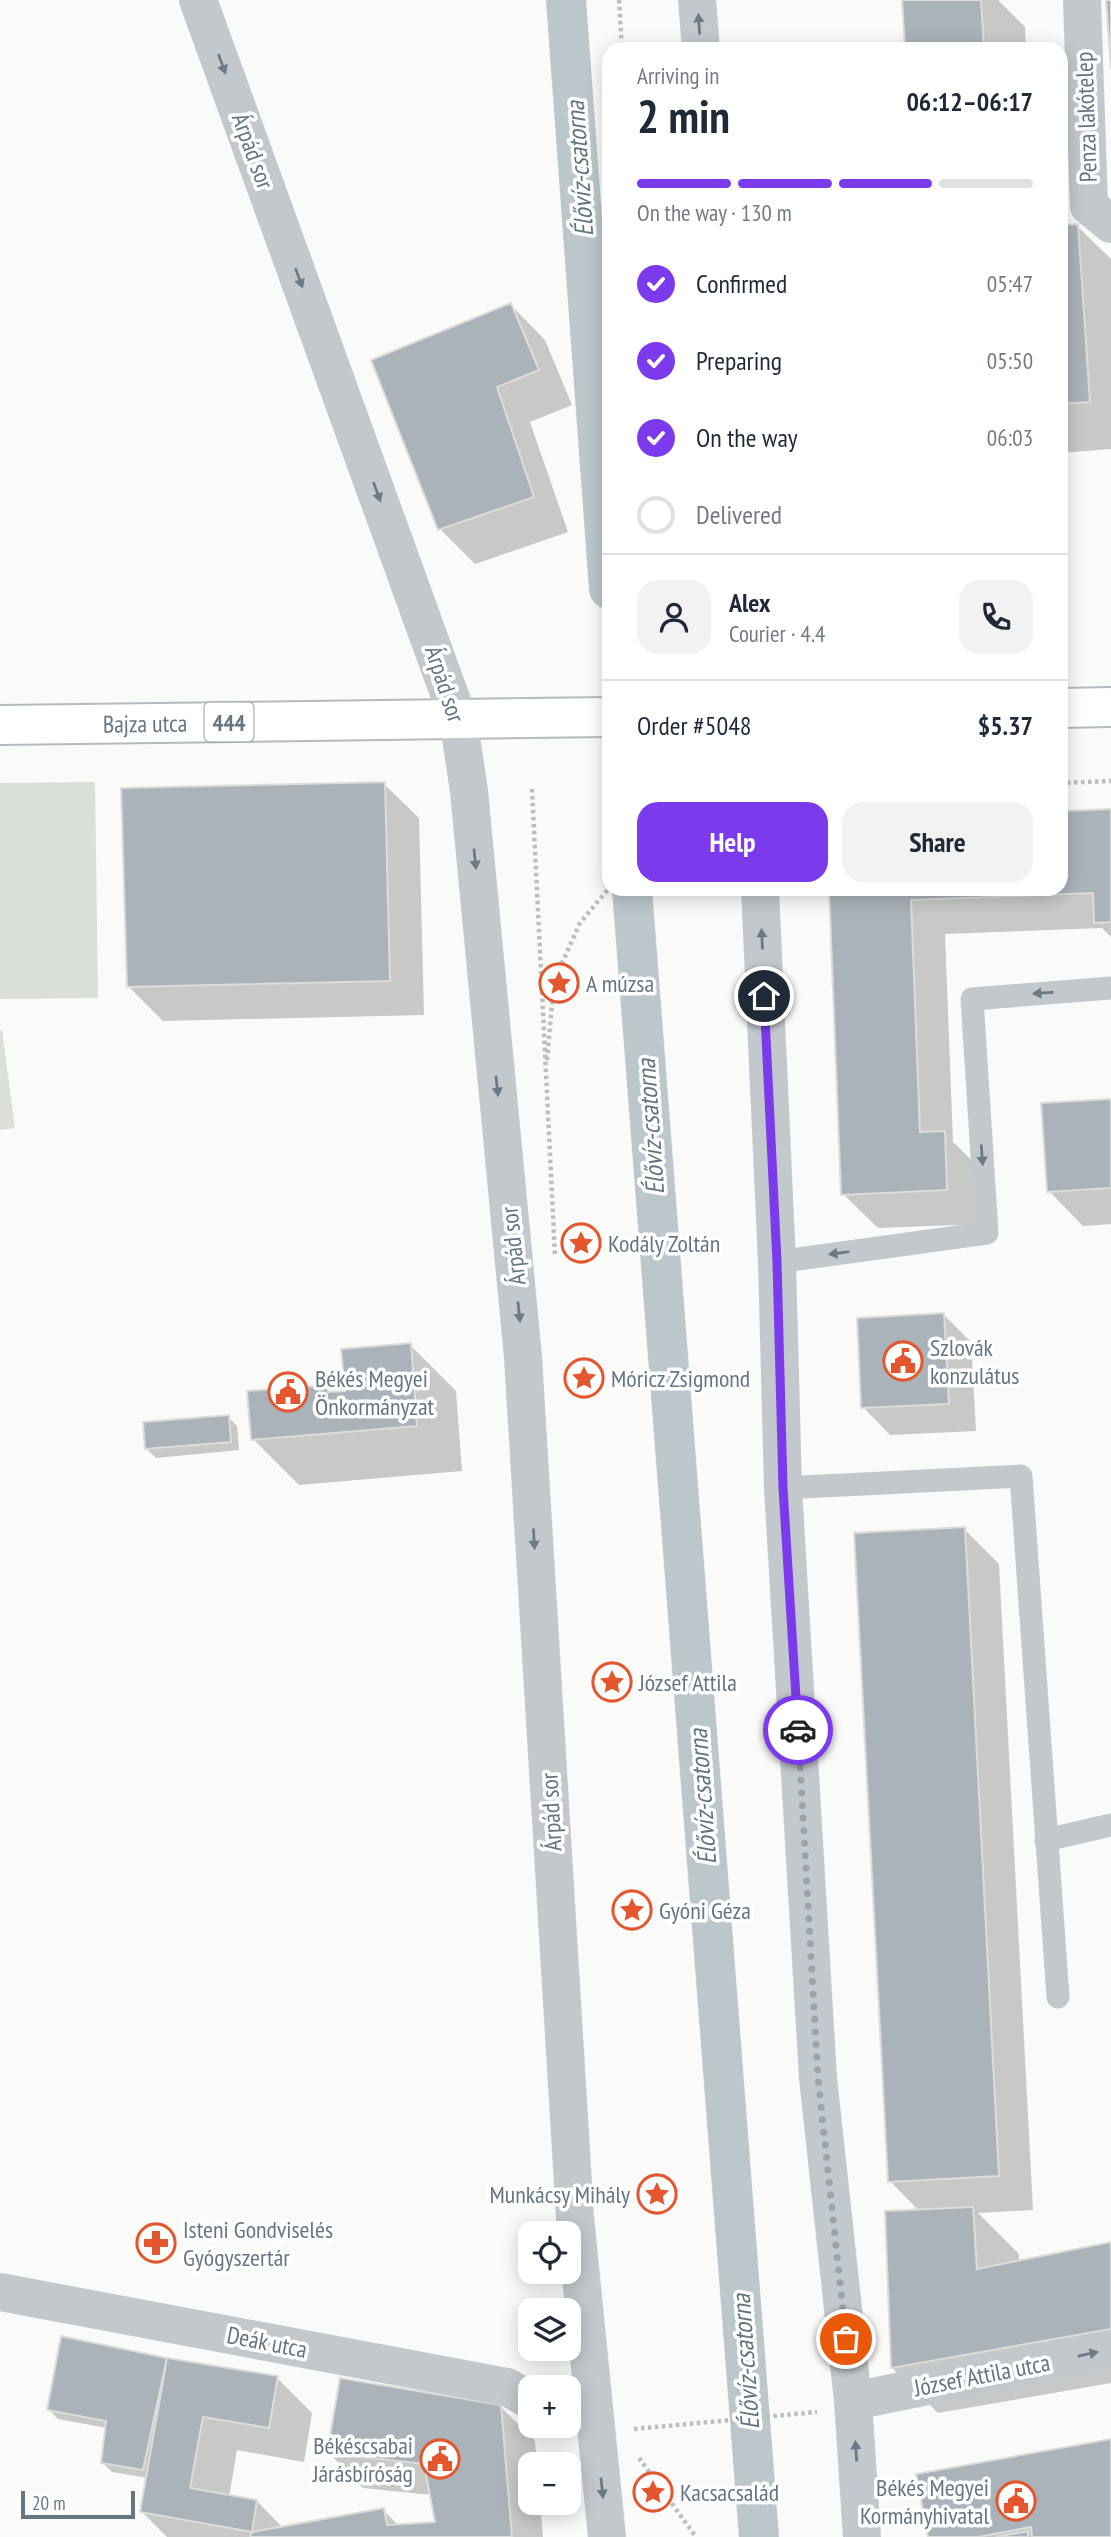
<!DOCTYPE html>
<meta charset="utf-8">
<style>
:root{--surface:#fff;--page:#f2f2f3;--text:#1f2937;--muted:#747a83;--line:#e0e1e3;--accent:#7c3aed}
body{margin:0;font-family:"PT Sans Narrow",sans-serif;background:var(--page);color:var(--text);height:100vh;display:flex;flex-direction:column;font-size:26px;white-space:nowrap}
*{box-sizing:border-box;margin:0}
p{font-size:23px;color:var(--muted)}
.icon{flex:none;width:38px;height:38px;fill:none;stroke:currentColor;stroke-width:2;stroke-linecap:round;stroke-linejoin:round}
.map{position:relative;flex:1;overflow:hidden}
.sheet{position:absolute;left:602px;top:42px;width:466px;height:854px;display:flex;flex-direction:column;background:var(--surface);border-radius:21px;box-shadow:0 4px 18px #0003}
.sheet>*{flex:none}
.controls{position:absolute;left:518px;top:2221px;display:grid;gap:14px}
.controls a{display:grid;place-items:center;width:63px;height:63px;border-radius:14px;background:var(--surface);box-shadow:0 4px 18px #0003;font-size:35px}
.scale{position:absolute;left:21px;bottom:18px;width:114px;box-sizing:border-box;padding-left:7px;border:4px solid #657683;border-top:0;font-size:19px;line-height:24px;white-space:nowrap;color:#657683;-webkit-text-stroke:5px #fff;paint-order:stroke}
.pin{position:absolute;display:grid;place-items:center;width:60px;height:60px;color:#fff;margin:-30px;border:4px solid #fff;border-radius:50%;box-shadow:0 2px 7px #0007}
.courier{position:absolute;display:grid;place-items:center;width:70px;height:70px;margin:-35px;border:5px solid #7c3aed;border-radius:50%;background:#fff;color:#222;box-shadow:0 2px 9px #0007}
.summary em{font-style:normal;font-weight:700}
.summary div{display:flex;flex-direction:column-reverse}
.summary{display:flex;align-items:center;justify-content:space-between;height:119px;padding:0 35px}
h1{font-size:46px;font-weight:700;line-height:52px}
.bar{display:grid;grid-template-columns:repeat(4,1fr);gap:10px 7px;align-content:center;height:84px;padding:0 35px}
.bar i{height:9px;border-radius:5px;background:var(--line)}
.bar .selected{background:var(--accent)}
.bar p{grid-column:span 4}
.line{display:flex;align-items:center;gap:18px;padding:0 35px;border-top:2px solid var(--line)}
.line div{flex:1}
.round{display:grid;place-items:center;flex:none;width:74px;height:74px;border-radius:21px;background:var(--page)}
ol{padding:0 35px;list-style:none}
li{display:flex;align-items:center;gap:21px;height:77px}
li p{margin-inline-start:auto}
li .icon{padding:7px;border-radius:50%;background:var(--accent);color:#fff;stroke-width:4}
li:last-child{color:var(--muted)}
li i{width:38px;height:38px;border:4px solid var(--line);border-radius:50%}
.action{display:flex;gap:14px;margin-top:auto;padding:14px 35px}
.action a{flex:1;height:80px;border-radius:21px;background:var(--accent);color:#fff;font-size:28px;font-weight:700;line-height:80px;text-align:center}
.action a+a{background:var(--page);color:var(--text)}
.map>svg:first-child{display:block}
.green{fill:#dadfd7}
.shadow{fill:#0003}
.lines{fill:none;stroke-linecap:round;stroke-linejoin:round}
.canal{stroke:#bbc7cb;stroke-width:40}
.building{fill:#aab3b9;stroke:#dcdcda;stroke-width:2}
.primary-casing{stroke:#b5babe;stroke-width:42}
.path{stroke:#bbbfc2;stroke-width:4.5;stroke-dasharray:3.5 3.5;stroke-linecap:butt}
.lane{stroke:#c3c8cc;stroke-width:23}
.street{stroke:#c3c8cc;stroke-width:38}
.primary{stroke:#fff;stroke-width:38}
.oneway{fill:#6a7a87}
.done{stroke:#99a4ac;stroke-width:7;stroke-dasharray:0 12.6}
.route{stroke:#7c3aed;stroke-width:9}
.labels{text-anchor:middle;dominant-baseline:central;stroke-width:7;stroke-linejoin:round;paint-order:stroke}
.shield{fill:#fff;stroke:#939fa8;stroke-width:2}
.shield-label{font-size:23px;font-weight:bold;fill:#657683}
.street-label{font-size:24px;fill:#657683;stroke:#fff}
.poi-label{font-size:24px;fill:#657683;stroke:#fff;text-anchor:start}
.water-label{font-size:26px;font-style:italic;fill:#60757c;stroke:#fff}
</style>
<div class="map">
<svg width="1111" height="2537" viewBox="0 0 1111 2537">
<rect width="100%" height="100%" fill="#fafaf8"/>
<!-- green -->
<path class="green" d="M95,782L98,998L0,999V783Z
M2,1030L15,1128L0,1130V1031Z"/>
<!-- shadow -->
<path class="shadow" d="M904,0H998L1025,27L1026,49H907Z
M1077,226L1111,259V449L1060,453V227Z
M511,305L545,340L572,405L530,422L568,532L475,564L440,529Z
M384,784L419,818L424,1015L163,1021L128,986Z
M1111,811V937L1102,928L945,934L953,1142L979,1167L981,1224L878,1228L843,1194L831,889H1060Z
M1111,1100V1224L1083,1226L1049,1191Z
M944,1315L971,1342L976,1431L890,1435L863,1407Z
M410,1345L456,1391L462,1471L299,1485L253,1439L326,1387L334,1394L346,1393Z
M228,1417L237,1426L239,1450L156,1458L147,1449Z
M964,1529L999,1564L1033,2210L978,2213L1019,2254V2262L1111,2243V2383L938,2413L892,2368L919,2211L890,2181Z
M166,2359L169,2362L277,2378L312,2413L304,2462L237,2450L229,2497L257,2501L283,2528L383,2510L399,2526L437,2524L432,2495L363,2488L329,2453L500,2406L535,2441L537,2464H530V2502H540L543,2537H167L142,2512L148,2478L112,2472L103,2463L107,2428L58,2419L49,2410Z
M1111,2441V2537H930Z"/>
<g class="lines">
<!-- canal -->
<path class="canal" d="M566,0L609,589
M632,889L759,2537"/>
</g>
<!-- building -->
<path class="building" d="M902,0H981L984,49H905Z
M1106,0H1111V69Z
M1078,224L1090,402L1060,404V225Z
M511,303L539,370L497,387L534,497L438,530L371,360Z
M385,782L390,981L127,987L121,788Z
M1111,809V922L1094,923L1093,893L911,900L920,1132L945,1131L947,1190L841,1195L829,889H1060V811Z
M1111,1099V1188L1047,1192L1041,1103Z
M944,1313L949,1404L861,1408L857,1318Z
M411,1343L417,1426L251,1440L247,1391L327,1385L328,1392L345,1391L341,1349Z
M229,1415L231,1442L145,1449L143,1422Z
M965,1527L999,2176L888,2182L854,1533Z
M973,2207L977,2269L1111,2242V2329L891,2368L885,2211Z
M61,2336L167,2358L143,2470L101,2463L106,2421L47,2410Z
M167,2358L278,2376L269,2428L203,2417L190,2488L257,2500L252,2532L140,2512Z
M340,2378L501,2405L512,2537H250L252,2532L384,2508L387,2525L435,2522L424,2464L327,2453Z
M1111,2439V2537H1032L1031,2527L978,2537H928L916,2474Z
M1028,2531V2537H996Z"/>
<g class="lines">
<!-- primary casing -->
<g class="primary-casing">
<g id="primary">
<path d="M1060,708L1111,707"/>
<path id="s1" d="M0,725L609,717"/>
</g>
</g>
<!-- path -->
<path class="path" d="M619,0L622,49
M1060,783L1111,781
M532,789L555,1256
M547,1060L554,981L580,923L609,888
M634,2429L817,2412
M639,2458L696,2537"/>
<!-- lane -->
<path class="lane" d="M777,1262L987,1233L972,999L1111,988
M783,1488L1021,1476L1058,1997
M1046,1840L1111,1825"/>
<!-- street -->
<path class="street" d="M198,0L458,718L469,791L523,1357L575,2217L607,2537
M697,0L701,49
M1082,0L1089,206L1111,224
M760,889L777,1262L783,1488L818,2078L853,2401L862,2537
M0,2292L507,2387L530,2400
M853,2401L1111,2349"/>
<!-- primary -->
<use href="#primary" class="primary"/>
</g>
<!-- one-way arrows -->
<defs><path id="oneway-solid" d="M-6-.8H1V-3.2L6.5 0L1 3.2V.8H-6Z" transform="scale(1.75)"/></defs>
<g class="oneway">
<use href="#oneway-solid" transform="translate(699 24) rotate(-94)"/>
<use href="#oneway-solid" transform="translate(222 64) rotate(70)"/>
<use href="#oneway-solid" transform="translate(299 278) rotate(70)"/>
<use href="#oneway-solid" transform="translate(377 492) rotate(70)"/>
<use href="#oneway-solid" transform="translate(475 859) rotate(84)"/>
<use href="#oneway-solid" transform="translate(762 939) rotate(-93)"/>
<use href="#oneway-solid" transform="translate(1043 993) rotate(176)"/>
<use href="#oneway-solid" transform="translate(497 1086) rotate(84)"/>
<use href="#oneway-solid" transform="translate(982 1155) rotate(86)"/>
<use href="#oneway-solid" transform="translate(839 1253) rotate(172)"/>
<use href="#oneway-solid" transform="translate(519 1312) rotate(84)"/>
<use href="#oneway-solid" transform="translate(534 1539) rotate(87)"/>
<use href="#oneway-solid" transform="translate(1088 2354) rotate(-11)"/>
<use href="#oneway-solid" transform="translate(856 2451) rotate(-94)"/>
<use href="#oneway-solid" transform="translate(602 2488) rotate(84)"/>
</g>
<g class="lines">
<!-- done -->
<path class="done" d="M798,1730L818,2078L846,2339"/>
<!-- route -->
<path class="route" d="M764,996L777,1262L783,1488L798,1730"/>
</g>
<!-- icons -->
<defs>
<g id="sight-ring" transform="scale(2.0125)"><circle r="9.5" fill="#fff" stroke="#e4572e" stroke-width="1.5"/><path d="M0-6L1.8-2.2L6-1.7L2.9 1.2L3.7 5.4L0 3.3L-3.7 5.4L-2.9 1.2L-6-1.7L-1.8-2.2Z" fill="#e4572e"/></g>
<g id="civic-ring" transform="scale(2.0125)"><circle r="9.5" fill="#fff" stroke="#e4572e" stroke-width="1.5"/><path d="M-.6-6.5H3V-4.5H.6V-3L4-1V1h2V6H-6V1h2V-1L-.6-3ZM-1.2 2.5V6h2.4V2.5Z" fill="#e4572e"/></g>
<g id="pharmacy-ring" transform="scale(2.0125)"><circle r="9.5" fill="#fff" stroke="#e4572e" stroke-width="1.5"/><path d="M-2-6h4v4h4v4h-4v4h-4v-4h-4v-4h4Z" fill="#e4572e"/></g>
</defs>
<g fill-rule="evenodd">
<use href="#sight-ring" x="559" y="983"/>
<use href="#sight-ring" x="581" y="1243"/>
<use href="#civic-ring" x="903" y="1361"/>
<use href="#sight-ring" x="584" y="1378"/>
<use href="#civic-ring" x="288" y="1392"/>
<use href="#sight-ring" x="612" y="1682"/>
<use href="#sight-ring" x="632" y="1910"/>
<use href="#sight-ring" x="657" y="2194"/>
<use href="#pharmacy-ring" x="156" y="2243"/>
<use href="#civic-ring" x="440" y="2459"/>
<use href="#sight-ring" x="653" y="2492"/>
<use href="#civic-ring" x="1016" y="2501"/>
</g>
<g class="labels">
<!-- shield labels -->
<rect class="shield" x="204.5" y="702.5" width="49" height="39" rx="5"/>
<g class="shield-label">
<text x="229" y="722">444</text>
</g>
<!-- street labels -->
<g class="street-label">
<text transform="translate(1086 117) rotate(-92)">Penza lakótelep</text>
<text transform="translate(253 151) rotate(70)">Árpád sor</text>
<text transform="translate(445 684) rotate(72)">Árpád sor</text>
<text stroke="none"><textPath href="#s1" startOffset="145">Bajza utca</textPath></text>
<text transform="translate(513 1246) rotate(-96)">Árpád sor</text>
<text transform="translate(551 1812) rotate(-93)">Árpád sor</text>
<text transform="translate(267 2342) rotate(11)">Deák utca</text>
<text transform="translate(982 2375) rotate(-11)">József Attila utca</text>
</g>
<!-- poi labels -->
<g class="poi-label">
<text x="586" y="983">A múzsa</text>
<text x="608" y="1243">Kodály Zoltán</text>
<text x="930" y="1347">Szlovák<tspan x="930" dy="28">konzulátus</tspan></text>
<text x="315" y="1378">Békés Megyei<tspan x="315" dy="28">Önkormányzat</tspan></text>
<text x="611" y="1378">Móricz Zsigmond</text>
<text x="639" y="1682">József Attila</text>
<text x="659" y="1910">Gyóni Géza</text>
<text x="630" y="2194" text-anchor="end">Munkácsy Mihály</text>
<text x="183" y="2229">Isteni Gondviselés<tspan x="183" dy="28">Gyógyszertár</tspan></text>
<text x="413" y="2445" text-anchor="end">Békéscsabai<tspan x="413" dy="28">Járásbíróság</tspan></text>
<text x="989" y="2487" text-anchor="end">Békés Megyei<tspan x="989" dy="28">Kormányhivatal</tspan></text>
<text x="680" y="2492">Kacsacsalád</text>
</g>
<!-- water labels -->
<g class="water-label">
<text transform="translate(579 169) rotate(-94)">Élővíz-csatorna</text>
<text transform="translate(650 1127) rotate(-94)">Élővíz-csatorna</text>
<text transform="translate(702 1797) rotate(-94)">Élővíz-csatorna</text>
<text transform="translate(745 2362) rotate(-94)">Élővíz-csatorna</text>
</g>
</g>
</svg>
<div class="controls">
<a><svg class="icon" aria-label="locate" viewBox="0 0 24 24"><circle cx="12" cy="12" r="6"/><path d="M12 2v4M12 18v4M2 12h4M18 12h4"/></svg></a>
<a><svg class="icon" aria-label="layers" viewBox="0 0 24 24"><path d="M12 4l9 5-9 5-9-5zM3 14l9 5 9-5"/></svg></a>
<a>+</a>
<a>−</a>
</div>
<div class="scale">20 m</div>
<div class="pin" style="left:846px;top:2339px;background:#ea580c"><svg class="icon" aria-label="bag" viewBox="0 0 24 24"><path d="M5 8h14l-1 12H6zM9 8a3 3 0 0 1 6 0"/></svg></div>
<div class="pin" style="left:764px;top:996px;background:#1f2937"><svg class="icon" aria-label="home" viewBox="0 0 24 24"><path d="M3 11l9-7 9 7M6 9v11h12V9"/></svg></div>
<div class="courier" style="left:798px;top:1730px"><svg class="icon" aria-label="car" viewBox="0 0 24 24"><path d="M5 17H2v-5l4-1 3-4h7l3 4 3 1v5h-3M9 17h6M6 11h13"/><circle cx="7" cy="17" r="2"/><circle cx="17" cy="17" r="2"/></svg></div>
<section class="sheet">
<div class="summary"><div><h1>2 min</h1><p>Arriving in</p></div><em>06:12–06:17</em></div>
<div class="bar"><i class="selected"></i><i class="selected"></i><i class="selected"></i><i></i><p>On the way · 130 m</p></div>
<ol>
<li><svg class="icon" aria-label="check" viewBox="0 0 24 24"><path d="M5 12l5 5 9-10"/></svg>Confirmed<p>05:47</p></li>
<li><svg class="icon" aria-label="check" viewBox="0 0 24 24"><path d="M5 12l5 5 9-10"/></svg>Preparing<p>05:50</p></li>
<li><svg class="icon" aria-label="check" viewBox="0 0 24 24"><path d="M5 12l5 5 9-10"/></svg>On the way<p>06:03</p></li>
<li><i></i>Delivered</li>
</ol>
<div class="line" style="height:126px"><a class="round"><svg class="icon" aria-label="person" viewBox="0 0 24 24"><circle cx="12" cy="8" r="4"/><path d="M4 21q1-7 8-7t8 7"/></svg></a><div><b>Alex</b><p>Courier · 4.4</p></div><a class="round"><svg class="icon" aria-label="phone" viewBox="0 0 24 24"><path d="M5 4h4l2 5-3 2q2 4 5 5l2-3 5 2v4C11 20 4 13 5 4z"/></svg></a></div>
<div class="line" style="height:91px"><div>Order #5048</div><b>$5.37</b></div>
<div class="action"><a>Help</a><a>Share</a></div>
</section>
</div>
